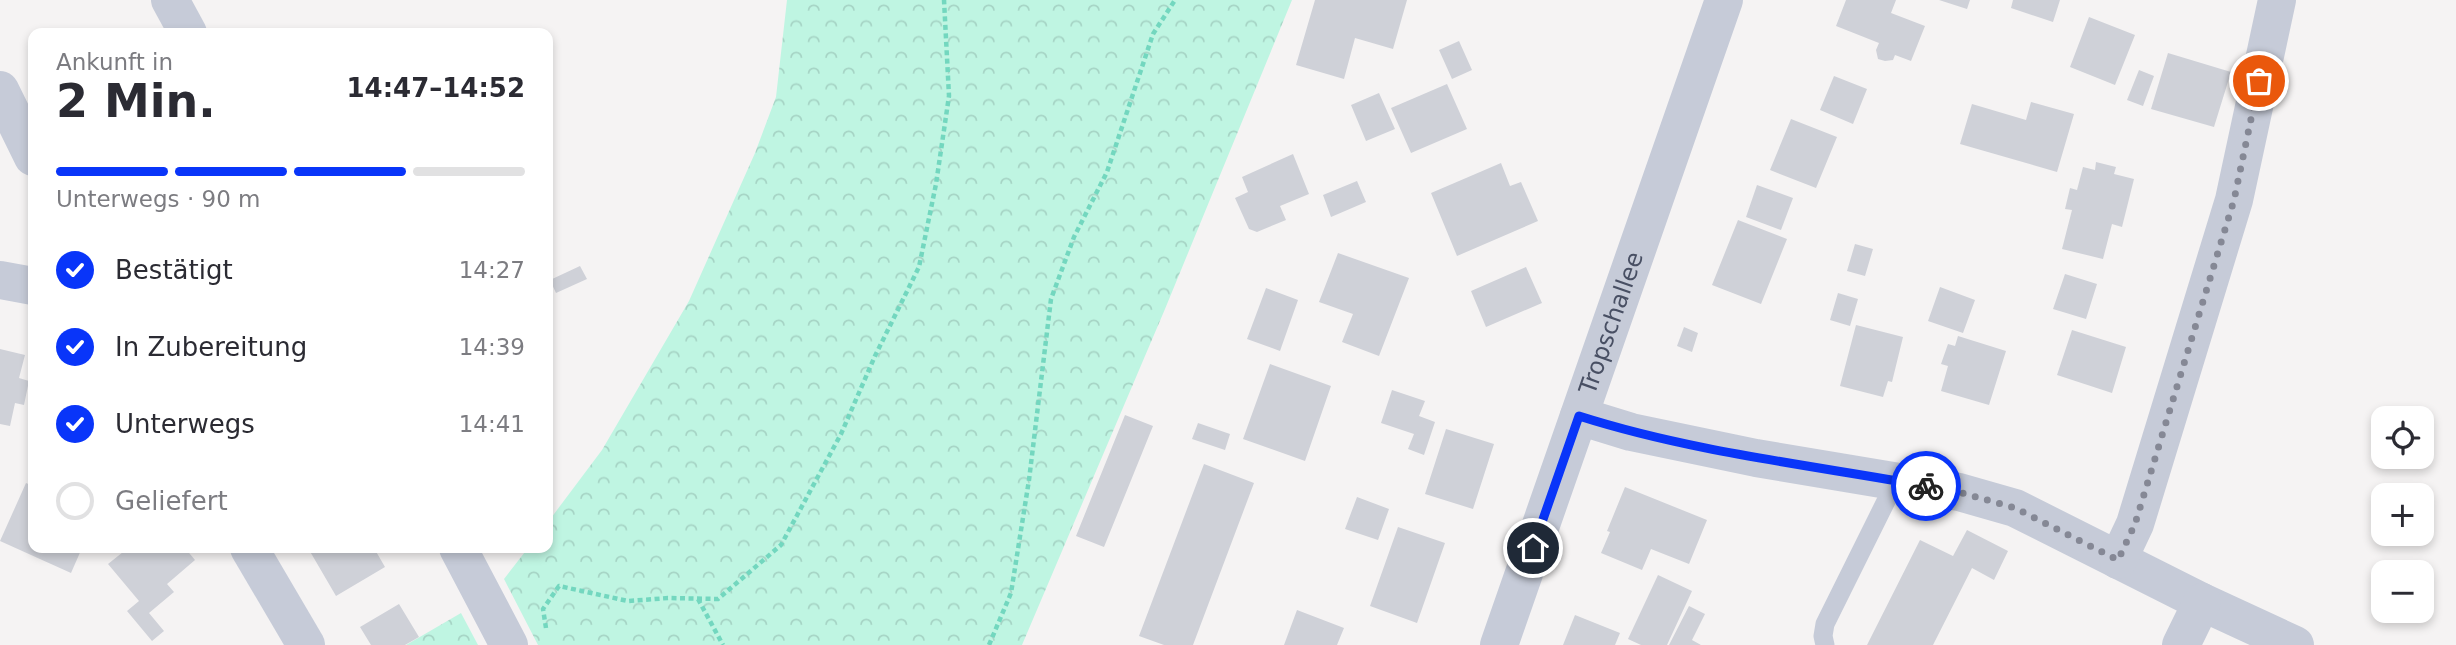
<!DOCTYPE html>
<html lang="de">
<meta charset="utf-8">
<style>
:root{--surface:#fff;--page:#f2f2f3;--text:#2b2b33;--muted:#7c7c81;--line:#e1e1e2;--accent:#0935f9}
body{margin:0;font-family:"DejaVu Sans",sans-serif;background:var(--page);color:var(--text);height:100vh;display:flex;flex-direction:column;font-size:26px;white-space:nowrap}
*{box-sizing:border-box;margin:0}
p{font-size:23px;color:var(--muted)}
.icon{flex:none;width:38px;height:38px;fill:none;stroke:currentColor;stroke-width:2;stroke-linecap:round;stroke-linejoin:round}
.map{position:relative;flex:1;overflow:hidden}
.details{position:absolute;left:28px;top:28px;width:525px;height:525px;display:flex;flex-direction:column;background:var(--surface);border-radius:14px;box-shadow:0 4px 10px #0003}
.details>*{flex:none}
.buttons{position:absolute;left:2371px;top:406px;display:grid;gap:14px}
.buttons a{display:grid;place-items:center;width:63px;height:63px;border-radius:14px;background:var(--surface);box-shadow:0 4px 10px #0003;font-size:35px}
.pin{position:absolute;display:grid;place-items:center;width:60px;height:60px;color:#fff;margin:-30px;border:4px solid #fff;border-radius:50%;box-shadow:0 2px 7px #0007}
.courier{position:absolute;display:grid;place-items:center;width:70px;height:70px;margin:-35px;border:5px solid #0935f9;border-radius:50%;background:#fff;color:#222;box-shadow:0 2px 9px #0007}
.headline em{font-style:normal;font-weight:700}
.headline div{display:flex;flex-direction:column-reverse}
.headline{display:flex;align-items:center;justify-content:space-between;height:119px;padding:0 28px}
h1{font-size:46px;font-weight:700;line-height:52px}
.bar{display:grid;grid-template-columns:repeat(4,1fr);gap:10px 7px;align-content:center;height:84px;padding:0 28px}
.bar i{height:9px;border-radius:5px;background:var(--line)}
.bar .active{background:var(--accent)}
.bar p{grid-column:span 4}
ol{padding:0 28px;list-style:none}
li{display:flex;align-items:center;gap:21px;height:77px}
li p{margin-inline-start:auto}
li .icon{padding:7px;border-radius:50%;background:var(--accent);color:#fff;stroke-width:4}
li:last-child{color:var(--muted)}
li i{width:38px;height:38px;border:4px solid var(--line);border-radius:50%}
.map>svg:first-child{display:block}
.forest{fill:url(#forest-crowns)}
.building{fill:#cfd1d8}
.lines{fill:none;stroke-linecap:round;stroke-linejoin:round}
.path{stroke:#73d7bf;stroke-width:4.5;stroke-dasharray:5 3.5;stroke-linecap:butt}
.service{stroke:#c6cbd8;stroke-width:19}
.minor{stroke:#c6cbd8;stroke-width:38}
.done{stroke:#858895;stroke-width:7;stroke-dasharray:0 12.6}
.route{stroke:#0935f9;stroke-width:9}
.labels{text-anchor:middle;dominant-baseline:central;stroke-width:6;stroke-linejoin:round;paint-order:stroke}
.street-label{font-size:24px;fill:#484f63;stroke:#fff}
</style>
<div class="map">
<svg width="2456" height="645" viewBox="0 0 2456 645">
<defs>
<pattern id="forest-crowns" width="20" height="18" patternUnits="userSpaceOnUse" patternTransform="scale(1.75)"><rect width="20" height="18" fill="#bff5e2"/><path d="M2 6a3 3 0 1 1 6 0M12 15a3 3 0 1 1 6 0" fill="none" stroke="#a6d4c5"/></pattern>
</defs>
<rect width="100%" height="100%" fill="#f5f3f3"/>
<!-- forest -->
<path class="forest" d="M787,0H1292L1165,309L1022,645H538L504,579L528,548H548V522L602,450L689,301L755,153L776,97Z
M461,613L478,645H406Z"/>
<!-- building -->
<path class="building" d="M1315,0H1407L1393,49L1355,38L1344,79L1296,65Z
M1846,0H1896L1891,13L1925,26L1911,61L1895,55L1893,60L1885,61L1878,59L1876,50L1879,43L1836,26Z
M1939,0H1970L1967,9Z
M2013,0H2060L2053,22L2011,8Z
M2089,17L2135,35L2115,85L2070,67Z
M1459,41L1472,70L1452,79L1439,50Z
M2168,53L2231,72L2214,127L2151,109Z
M2139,70L2154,76L2143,106L2127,100Z
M1834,76L1867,89L1853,124L1820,110Z
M1447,84L1467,129L1411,153L1391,108Z
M1379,93L1395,129L1366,141L1351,105Z
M2031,102L2074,114L2057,172L1960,144L1972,104L2026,120Z
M1791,119L1837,137L1816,188L1770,170Z
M1293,154L1309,194L1280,206L1286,220L1257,232L1249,229L1235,198L1248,192L1242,177Z
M2096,162L2116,167L2114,174L2134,179L2122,227L2112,224L2103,259L2062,249L2072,210L2065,209L2070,188L2077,190L2083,167L2095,170Z
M1501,163L1510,186L1521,182L1538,221L1457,256L1431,193Z
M1357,181L1366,202L1331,217L1323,195Z
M1757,185L1793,198L1781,230L1746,217Z
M1738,220L1787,239L1761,304L1712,285Z
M1855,244L1873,249L1865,276L1847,271Z
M1338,253L1409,278L1379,356L1342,342L1353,314L1319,302Z
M580,266L587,279L556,293L550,280Z
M1526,267L1542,303L1486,327L1471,291Z
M2065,274L2097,284L2086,319L2053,309Z
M1940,287L1975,300L1963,333L1928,321Z
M1266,288L1298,300L1280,351L1247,339Z
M1838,293L1858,299L1850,326L1830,320Z
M1856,325L1903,337L1892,382L1888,381L1883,397L1840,386Z
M1684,327L1698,333L1692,352L1677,346Z
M2072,330L2126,347L2112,393L2057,375Z
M1958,336L2006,351L1989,405L1941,391L1948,366L1941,364L1948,344L1955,346Z
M0,349L25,355L19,378L29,381L24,405L15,403L10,426L0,424Z
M1270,364L1331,386L1305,461L1243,439Z
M1392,390L1425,401L1419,416L1435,422L1424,455L1408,449L1414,434L1381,423Z
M1125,415L1153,426L1104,547L1076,536Z
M1198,423L1230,434L1225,450L1192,439Z
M1446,429L1494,444L1473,509L1425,494Z
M1204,464L1254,483L1193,645H1164L1139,636Z
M26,483L33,486V548H82L71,573L0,541Z
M1625,487L1707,520L1689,564L1651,549L1642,570L1601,553L1610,532L1607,531Z
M1357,497L1389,509L1378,540L1345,529Z
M1398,527L1445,543L1417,623L1370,606Z
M1967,530L2008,551L1994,580L1972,568L1933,645H1867L1920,540L1953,556Z
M128,548H185L195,560L167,584L174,592L149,613L164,631L152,641L127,611L139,601L108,564Z
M308,548H374L385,567L336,596Z
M1658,575L1692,591L1667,645H1641L1628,639Z
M399,604L419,637L405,645H371L360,627Z
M1689,606L1705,614L1692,640L1701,645H1669Z
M1297,610L1344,628L1337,645H1284Z
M1575,615L1620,633L1615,645H1563Z"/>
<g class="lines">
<!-- path -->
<path class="path" d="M698,599L723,645
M546,628L543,609L559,586L628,601L668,598L718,599L781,545L841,434L875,356L919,267L936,184L949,96L944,0
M989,645L1011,593L1029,480L1051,299L1074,237L1107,172L1153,34L1175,0"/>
<!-- service -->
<path class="service" d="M1825,645L1823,636L1825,624L1896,481"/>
<!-- minor -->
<g class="minor">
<path d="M170,0L188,33"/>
<path d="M0,90L33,157"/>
<path d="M0,280L33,286"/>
<path d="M1579,416L1631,432L1756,458L1959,492L2015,508L2202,602L2295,645"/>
<path d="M249,548L306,645"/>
<path d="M458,548L509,645"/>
<path d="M2118,560L2135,524L2234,200L2277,0"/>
<path id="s1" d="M1499,645L1724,0"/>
<path d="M2181,645L2202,602"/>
</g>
</g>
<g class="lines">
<!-- done -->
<path class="done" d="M1926,486L1959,492L2015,508L2118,560L2135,524L2234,200L2259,81"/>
<!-- route -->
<path class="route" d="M1533,548L1579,416C1692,452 1810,465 1926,486"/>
</g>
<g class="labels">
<!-- street labels -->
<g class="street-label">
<text stroke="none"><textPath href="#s1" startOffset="341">Tropschallee</textPath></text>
</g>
</g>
</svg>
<div class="buttons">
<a><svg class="icon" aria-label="locate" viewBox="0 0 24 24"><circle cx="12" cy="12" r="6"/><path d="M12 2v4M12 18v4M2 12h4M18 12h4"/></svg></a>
<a>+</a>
<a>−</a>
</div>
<div class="pin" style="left:2259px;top:81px;background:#ea580c"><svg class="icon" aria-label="bag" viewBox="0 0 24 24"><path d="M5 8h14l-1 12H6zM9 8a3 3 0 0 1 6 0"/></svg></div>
<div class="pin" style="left:1533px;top:548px;background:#1f2937"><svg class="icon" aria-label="home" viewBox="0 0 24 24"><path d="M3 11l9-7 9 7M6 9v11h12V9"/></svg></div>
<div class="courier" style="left:1926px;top:486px"><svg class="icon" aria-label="bike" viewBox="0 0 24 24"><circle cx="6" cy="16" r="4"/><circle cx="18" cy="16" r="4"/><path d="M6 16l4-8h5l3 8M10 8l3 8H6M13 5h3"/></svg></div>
<section class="details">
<div class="headline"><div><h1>2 Min.</h1><p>Ankunft in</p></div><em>14:47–14:52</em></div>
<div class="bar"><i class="active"></i><i class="active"></i><i class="active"></i><i></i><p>Unterwegs · 90 m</p></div>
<ol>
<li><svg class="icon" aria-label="check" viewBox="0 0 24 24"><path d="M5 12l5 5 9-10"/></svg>Bestätigt<p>14:27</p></li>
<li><svg class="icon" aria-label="check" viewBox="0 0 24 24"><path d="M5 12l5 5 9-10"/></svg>In Zubereitung<p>14:39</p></li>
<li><svg class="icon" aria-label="check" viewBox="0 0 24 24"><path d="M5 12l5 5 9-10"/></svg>Unterwegs<p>14:41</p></li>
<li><i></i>Geliefert</li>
</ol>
</section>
</div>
